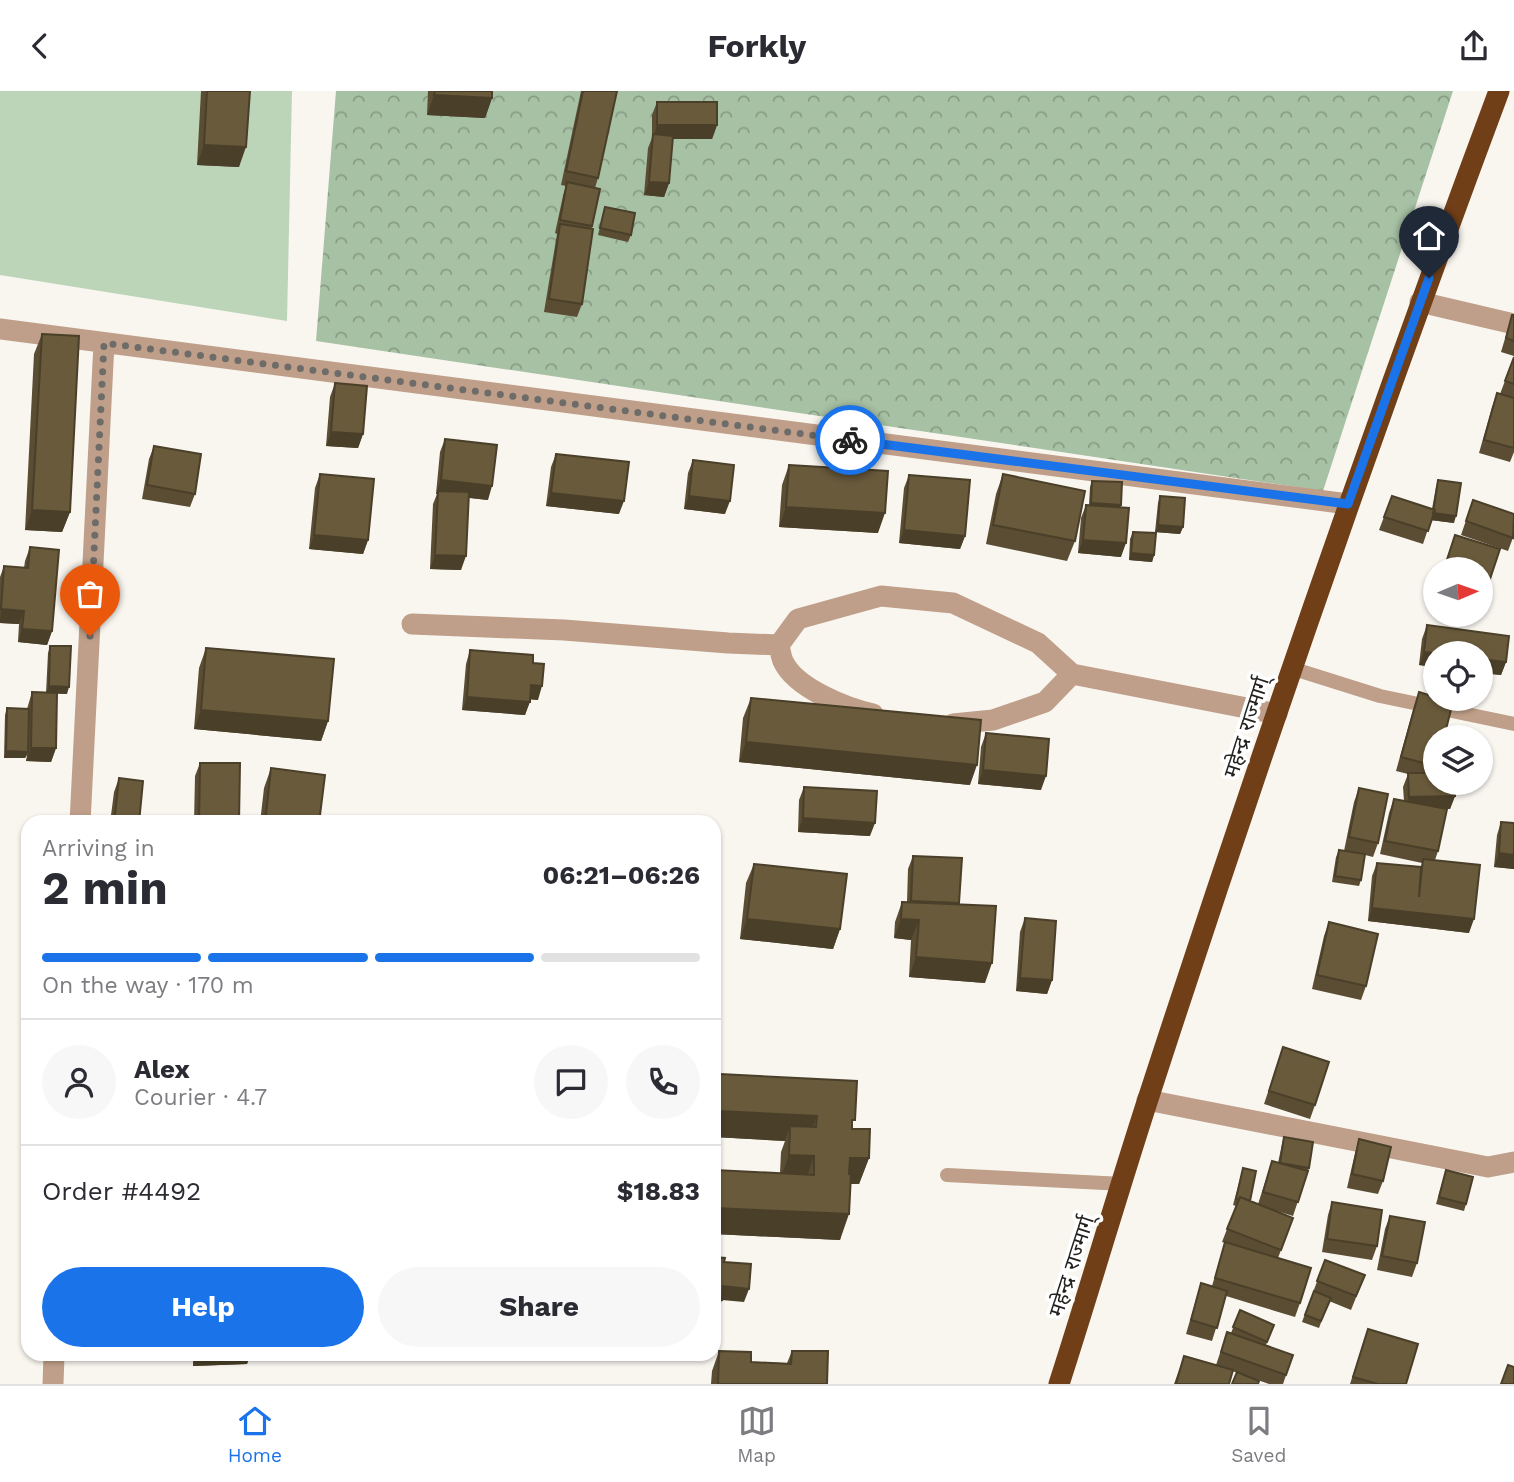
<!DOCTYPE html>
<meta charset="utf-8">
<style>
:root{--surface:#fff;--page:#f7f7f7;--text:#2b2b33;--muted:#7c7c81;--line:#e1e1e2;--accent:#1a73e8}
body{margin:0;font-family:"Work Sans","Noto Sans Devanagari",sans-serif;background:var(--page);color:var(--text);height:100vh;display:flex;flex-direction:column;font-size:26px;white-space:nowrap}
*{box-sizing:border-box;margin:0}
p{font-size:23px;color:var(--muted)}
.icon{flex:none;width:38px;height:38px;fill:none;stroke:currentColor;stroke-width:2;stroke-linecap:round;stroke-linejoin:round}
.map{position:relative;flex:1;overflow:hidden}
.sheet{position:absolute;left:21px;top:724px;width:700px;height:546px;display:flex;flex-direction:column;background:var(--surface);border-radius:21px;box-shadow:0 2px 5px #0004}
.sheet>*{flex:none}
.needle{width:46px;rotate:88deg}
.fabs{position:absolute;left:1423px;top:466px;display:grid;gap:14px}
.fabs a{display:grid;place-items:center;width:70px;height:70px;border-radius:50%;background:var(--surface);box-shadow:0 2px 5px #0004;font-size:35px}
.pin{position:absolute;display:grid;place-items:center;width:60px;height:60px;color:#fff;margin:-72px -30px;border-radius:50% 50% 50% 0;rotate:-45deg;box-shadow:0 0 7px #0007}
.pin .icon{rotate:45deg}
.courier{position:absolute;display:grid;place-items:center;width:70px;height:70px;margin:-35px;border:5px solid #1a73e8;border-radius:50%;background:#fff;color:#222;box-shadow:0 2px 9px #0007}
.overview em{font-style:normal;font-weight:700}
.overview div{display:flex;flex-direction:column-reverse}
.overview{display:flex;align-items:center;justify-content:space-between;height:119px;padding:0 21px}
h1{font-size:46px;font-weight:700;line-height:52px}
.bar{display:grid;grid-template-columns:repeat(4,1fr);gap:10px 7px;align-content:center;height:84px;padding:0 21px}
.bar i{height:9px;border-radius:5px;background:var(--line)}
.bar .on{background:var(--accent)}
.bar p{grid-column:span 4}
.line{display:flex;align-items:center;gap:18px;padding:0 21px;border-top:2px solid var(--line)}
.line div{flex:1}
.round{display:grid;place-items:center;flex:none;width:74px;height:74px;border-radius:37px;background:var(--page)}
.cta{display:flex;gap:14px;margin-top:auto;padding:14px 21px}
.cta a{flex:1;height:80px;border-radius:42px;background:var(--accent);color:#fff;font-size:28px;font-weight:700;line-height:80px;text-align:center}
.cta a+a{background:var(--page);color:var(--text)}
header{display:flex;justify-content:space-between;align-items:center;height:91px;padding:0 21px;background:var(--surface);font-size:32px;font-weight:700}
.tabs{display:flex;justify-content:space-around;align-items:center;height:98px;border-top:2px solid var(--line);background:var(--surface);font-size:19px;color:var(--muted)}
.tabs a{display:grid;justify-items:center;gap:4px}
.tabs .on{color:var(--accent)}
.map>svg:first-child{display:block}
.grass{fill:#bcd5b9}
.forest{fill:url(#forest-crowns)}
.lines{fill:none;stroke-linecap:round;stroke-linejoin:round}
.lane{stroke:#bf9f89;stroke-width:14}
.street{stroke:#bf9f89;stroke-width:21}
.highway{stroke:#713f17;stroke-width:21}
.wall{fill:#5a4d33}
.shaded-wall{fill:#4a3f29}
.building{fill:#695a3b;stroke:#4a3f29;stroke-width:2}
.done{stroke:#6e6c69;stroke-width:7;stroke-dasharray:0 12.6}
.route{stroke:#1a73e8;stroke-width:9}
.labels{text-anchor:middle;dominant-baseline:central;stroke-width:7;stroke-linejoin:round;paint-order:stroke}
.street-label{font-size:21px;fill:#232220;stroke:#fff}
</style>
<header><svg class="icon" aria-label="back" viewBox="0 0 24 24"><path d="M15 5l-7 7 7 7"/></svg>Forkly<svg class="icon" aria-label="share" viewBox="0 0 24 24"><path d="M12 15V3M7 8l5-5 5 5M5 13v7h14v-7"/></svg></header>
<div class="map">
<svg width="1514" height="1293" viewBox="0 0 1514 1293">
<defs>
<pattern id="forest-crowns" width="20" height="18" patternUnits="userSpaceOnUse" patternTransform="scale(1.75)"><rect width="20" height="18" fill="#a7c1a4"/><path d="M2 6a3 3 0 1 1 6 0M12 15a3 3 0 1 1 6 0" fill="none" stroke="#889c85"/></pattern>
</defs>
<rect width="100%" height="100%" fill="#f9f6f0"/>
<!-- grass -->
<path class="grass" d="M0,0H292L287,230L0,184Z"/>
<!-- forest -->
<path class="forest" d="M336,0H1453L1323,400L316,250Z"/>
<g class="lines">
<!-- lane -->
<path class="lane" d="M1291,577L1380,605L1514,633
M947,1084L1123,1093"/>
<!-- street -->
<path class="street" d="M1420,211L1514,233
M0,238L1348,413
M412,533L564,539L728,552L779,554L798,528L881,505L953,512L1038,552L1072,583L1277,623
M779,554C780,559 781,565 783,570C795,597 846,617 873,623
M953,633L993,629L1045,611L1072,583
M80,732L104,252
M1147,1009L1488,1076L1514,1071
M53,1293L54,1264"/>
<!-- highway -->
<path class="highway" d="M1059,1293C1090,1197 1118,1100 1149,1005C1259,667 1375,332 1499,0"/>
</g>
<!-- wall -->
<path class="wall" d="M201,0H250L239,76L197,74Z
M428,0H492V7L485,27L427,24Z
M581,0H617L598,87L595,97L592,135L582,213L577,226L544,221L557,143L555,142L563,105L566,95L561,94Z
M657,11L717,34L712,48H673L669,92L664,106L644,104L648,57L652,47V24Z
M605,116L631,144L628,151L598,144Z
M1512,224H1514V265L1501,261Z
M42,243L70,421L62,441L25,439L34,263Z
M1514,266V361L1510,371L1479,362L1492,316L1497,302L1500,303Z
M335,292L363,343L358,357L326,355L330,306Z
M445,348L488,409L469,407L461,479L430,478L433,413L437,403H436L440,361Z
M154,355L195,403L190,416L142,408L149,368Z
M556,363L619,423L546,415L551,376Z
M693,369L725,423L684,418L688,382Z
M789,374L878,442L779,436L782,394Z
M320,383L368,449L363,463L309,458L315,397Z
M1003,383L1075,450L1067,470L986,453L996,403Z
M909,384L965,445L960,458L899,452L904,397Z
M1438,389L1454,432L1431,429L1423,453L1379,439L1392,405L1432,418L1436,396Z
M1092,390L1121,414L1120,417L1121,466L1078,462L1081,427L1086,414H1089L1090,396Z
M1160,405L1183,436L1180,443L1155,441L1158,412Z
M1473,409L1514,444L1508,460L1461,444Z
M1133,441L1154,464L1152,471L1129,469L1130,448Z
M1455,444L1500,458L1482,511L1480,510V478H1443Z
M30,456L52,540L47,554L18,551L19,533L0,532V486L4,475L24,477L25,470Z
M1427,534L1506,571L1501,584L1419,574L1422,548Z
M50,555L67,603L46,602L48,562Z
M206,557L328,630L321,650L194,638L199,577Z
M470,559L533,572L538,609L530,608L525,624L462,619L466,573Z
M32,601L56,657L51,671L26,670L27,664L25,667H4L5,624L7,617L27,618Z
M1419,601L1435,646V678L1434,682L1455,705L1450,718H1446L1438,760L1435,769L1469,842L1368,830L1372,785L1377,772L1421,776L1422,772L1380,763L1389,722L1394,708L1404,710L1403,696L1408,683L1396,680L1414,615Z
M751,607L970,694L739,671L743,627Z
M986,642L1041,699L978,693L981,656Z
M200,672L239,732H194L195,685Z
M271,677L319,732H260L264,697Z
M119,687L139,732H110L114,701Z
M804,696L870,745L798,741L799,709Z
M1359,697L1378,752L1373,766L1365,764L1361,789L1359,795L1332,791L1336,766L1339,759L1344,760L1354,711Z
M1501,731L1514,732V778L1494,776L1497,744Z
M913,765L959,814L985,892L909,886L911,849L894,847L895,831L902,811H907L908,778Z
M754,773L840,838L833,858L740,848L746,792Z
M1025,827L1052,889L1047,903L1016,900L1020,841Z
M1329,831L1366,895L1361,909L1312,898L1324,845Z
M1283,956L1315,1014L1310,1028L1264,1013Z
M720,983L852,1038L869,1067L859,1093H851L840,1149L714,1143V1084L716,1079L780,1082L781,1061L785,1050L714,1046V998Z
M1284,1046L1309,1077L1293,1125L1270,1118L1293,1127L1278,1167L1300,1212L1295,1226L1226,1205L1212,1250L1186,1243L1201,1192L1212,1195L1225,1152L1222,1151L1236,1115L1233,1114L1243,1077L1250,1110L1258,1113L1272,1070L1278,1072L1282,1053Z
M1359,1048L1383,1090L1378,1103L1347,1097L1355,1062Z
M1446,1079L1466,1113L1464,1120L1436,1113Z
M1332,1111L1377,1155L1372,1169L1322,1161L1328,1124Z
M1390,1125L1417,1172L1412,1186L1377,1179L1385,1138Z
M1325,1169L1365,1184L1351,1219L1329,1210L1319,1237L1302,1231Z
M1240,1219L1274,1234L1266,1254L1293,1264L1283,1293H1269L1232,1280L1229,1293H1174L1184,1265L1216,1274L1227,1241L1231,1242Z
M1368,1238L1406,1293H1350Z
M719,1260L751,1271L787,1272L792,1260L827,1293H711L712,1280Z
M193,1264H250L247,1273L193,1275Z"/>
<!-- shaded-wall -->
<path class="shaded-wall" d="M434,4L492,7L485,27L427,24Z
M657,34H717L712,48H653Z
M204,54L246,56L239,76L197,74Z
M649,91L669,92L664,106L644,104Z
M331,341L363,343L358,357L326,355Z
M441,389L492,395L488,409L438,403V400L437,403H436Z
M551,402L624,410L619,423L546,415Z
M689,405L730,410L725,423L684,418Z
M1091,412L1121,414L1119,421L1089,419Z
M786,416L885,422L878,442L779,436Z
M32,419L70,421L62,441L25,439Z
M1433,422L1456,425L1454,432L1430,429Z
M1158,434L1183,436L1180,443L1155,441Z
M904,439L965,445L960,458L899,452Z
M314,444L368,449L363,463L309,458Z
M1083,449L1126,452L1121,466L1078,462Z
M1131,462L1154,464L1152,471L1129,469Z
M435,464L466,465L461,479L430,478Z
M1,518L24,520L19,533L0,532Z
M22,538L52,540L47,554L18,551Z
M1424,561L1435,562V576L1419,574Z
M1480,568L1506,571L1501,584L1480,582Z
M531,594L542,595L538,609L526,608Z
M49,595L69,596L67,603L46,602Z
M467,606L530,611L525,624L462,619Z
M201,619L328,630L321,650L194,638Z
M746,651L977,674L970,694L739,671Z
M31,657H56L51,671L26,670Z
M6,660L28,661L25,667H4Z
M983,679L1046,685L1041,699L978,693Z
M1455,705L1450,718L1404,719L1409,706Z
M803,727L875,732L870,745L798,741Z
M1499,762L1514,764V778L1494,776Z
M911,810L959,812L955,826L906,823Z
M1372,817L1474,828L1469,842L1368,830Z
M747,828L840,838L833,858L740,848Z
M901,828L919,829L911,849L894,847Z
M916,866L992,872L985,892L909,886Z
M1020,887L1052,889L1047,903L1016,900Z
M718,1020L817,1025L807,1051L790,1035L785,1050L714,1046V1030Z
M789,1064L814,1065L805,1091L780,1089Z
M850,1067H869L859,1093L840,1092Z
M714,1117L849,1123L840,1149L714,1143Z
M723,1195L749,1198L744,1211L722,1209L717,1223L714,1222V1208Z
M112,1264H173L171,1269L110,1268Z
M197,1264H250L247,1273L193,1275Z"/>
<!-- building -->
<path class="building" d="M207,0H250L246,56L204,54Z
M435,0H492V7L434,4Z
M583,0H617L598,87L566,80Z
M657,11H717V34H657Z
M653,43L673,45L669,92L649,91Z
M567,91L600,98L592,135L560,129Z
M605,116L635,122L631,144L600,137Z
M560,133L593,138L582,213L549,208Z
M1512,224H1514V250L1506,247Z
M42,243L79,245L70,421L32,419Z
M1514,266V293L1505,290Z
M335,292L367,295L363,343L331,341Z
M1497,302L1514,307V357L1484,349Z
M445,348L497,354L492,395L441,389Z
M154,355L201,363L195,403L147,394Z
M556,363L629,371L624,410L551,402Z
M693,369L734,374L730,410L689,405Z
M789,374L888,380L885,422L786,416Z
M320,383L374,388L368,449L314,444Z
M1003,383L1085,400L1075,450L993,434Z
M909,384L970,389L965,445L904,439Z
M1438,389L1461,392L1456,425L1433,422Z
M1092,390L1122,391L1121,414L1091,412Z
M438,400L469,401L466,465L435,464Z
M1160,405L1185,407L1183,436L1158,434Z
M1392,405L1435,419L1428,440L1384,426Z
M1473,409L1514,423L1513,447L1466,430Z
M1086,414L1129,417L1126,452L1083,449Z
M1133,441L1156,442L1154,464L1131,462Z
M1455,444L1500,458L1487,497L1480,495V478H1444Z
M30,456L59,459L52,540L22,538L24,520L1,518L4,475L28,477Z
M1427,534L1509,545L1506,571L1480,568V562H1435L1424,561Z
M50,555H71L69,596L49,595Z
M206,557L334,568L328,630L201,619Z
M470,559L533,564V572L544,573L542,595L531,594L530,611L467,606Z
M32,601L57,602L56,657H31Z
M1419,601L1435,606V607H1441L1453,611L1444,646H1435V675L1401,666Z
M751,607L981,629L977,674L746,651Z
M7,617L29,618L28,661L6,660Z
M986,642L1049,648L1046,685L983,679Z
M200,672H240L239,732H199Z
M271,677L325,684L319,732H265Z
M1408,682H1435V691H1455V705L1409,706Z
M119,687L143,690L139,732H114Z
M804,696L877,700L875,732L803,727Z
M1359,697L1388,703L1378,752L1349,746Z
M1394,708L1447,718L1438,760L1385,750Z
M1501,731L1514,732V764L1499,762Z
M1339,759L1365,763L1361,789L1335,785Z
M913,765L962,767L959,812L911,810Z
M1423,768L1480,774L1474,828L1372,817L1377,772L1421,776L1419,806Z
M754,773L847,783L840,838L747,828Z
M902,811L996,815L992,872L916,866L919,829L901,828Z
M1025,827L1056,830L1052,889L1020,887Z
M1329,831L1378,843L1366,895L1317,884Z
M1283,956L1329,971L1315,1014L1269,1000Z
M720,983L857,990L855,1029H852V1038H870L869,1067H850L849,1083H851L849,1123L714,1117L716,1079L814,1084V1065L789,1064L790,1035L816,1036L817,1025L718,1020Z
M1284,1046L1313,1051L1309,1077L1280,1072Z
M1359,1048L1391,1056L1383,1090L1352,1083Z
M1272,1070L1308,1080L1298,1111L1263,1101Z
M1243,1077L1256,1080L1250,1110L1240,1106L1239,1108H1236Z
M1446,1079L1473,1086L1466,1113L1439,1106Z
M1240,1106L1293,1127L1281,1159L1227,1138Z
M1332,1111L1382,1119L1377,1155L1327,1148Z
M1390,1125L1425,1131L1417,1172L1382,1165Z
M1225,1151L1311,1177L1300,1212L1215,1187Z
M714,1166L725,1167L724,1171L751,1173L749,1198L723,1195L722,1209H714Z
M1325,1169L1365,1184L1356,1205L1317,1190Z
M1201,1192L1227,1200L1217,1237L1191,1229Z
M1314,1200L1331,1207L1321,1230L1305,1224Z
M1240,1219L1274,1234L1267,1251L1233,1236Z
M1368,1238L1418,1253L1406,1293H1378L1353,1286Z
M1227,1241L1293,1264L1286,1284L1221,1261Z
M719,1260L751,1261V1271L791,1273L792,1260H828L827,1293H718Z
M1184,1265L1233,1279L1229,1293H1176Z
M1508,1274L1514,1276V1293H1501Z
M1237,1281L1259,1290L1258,1293H1232Z"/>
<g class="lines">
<!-- done -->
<path class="done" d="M90,545L104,252L850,349"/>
<!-- route -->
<path class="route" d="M850,349L1348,413L1429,187"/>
</g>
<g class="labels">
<!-- street labels -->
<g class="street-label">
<text transform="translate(1246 636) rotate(-72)">महेन्द्र राज्मार्ग्</text>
<text transform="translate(1071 1175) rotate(-72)">महेन्द्र राज्मार्ग्</text>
</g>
</g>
</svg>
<div class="fabs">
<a><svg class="needle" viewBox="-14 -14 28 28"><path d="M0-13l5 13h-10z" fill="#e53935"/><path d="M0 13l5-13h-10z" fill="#7c7c81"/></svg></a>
<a><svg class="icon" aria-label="locate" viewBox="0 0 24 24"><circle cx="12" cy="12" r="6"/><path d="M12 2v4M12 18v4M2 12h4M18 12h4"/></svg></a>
<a><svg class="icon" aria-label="layers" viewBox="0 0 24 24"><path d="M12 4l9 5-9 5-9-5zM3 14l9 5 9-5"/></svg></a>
</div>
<div class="pin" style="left:90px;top:545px;background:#ea580c"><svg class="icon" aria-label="bag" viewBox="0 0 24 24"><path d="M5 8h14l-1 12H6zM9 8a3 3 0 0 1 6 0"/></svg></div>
<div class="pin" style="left:1429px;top:187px;background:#1f2937"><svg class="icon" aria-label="home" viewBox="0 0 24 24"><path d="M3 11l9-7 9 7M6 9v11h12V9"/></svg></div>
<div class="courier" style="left:850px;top:349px"><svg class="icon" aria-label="bike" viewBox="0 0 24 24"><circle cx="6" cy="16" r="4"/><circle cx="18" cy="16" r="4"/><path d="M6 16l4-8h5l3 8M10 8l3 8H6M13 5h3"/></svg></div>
<section class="sheet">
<div class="overview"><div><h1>2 min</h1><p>Arriving in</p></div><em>06:21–06:26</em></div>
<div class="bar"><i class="on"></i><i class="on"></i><i class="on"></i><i></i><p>On the way · 170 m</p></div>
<div class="line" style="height:126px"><a class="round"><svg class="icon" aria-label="person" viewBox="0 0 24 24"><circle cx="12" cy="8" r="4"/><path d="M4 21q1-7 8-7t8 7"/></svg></a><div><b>Alex</b><p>Courier · 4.7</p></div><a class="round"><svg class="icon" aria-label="chat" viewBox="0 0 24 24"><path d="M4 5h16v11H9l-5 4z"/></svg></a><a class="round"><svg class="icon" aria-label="phone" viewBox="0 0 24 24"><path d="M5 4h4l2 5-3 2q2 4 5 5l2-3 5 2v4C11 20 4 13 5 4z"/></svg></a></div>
<div class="line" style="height:91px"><div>Order #4492</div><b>$18.83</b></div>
<div class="cta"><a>Help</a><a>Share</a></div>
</section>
</div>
<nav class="tabs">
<a class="on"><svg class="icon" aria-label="home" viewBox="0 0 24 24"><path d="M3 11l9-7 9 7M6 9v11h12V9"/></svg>Home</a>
<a><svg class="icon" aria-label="map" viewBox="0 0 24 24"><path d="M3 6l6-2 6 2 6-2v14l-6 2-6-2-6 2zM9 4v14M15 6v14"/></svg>Map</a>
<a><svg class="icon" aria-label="saved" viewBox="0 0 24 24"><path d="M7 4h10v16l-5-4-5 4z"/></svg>Saved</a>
</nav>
